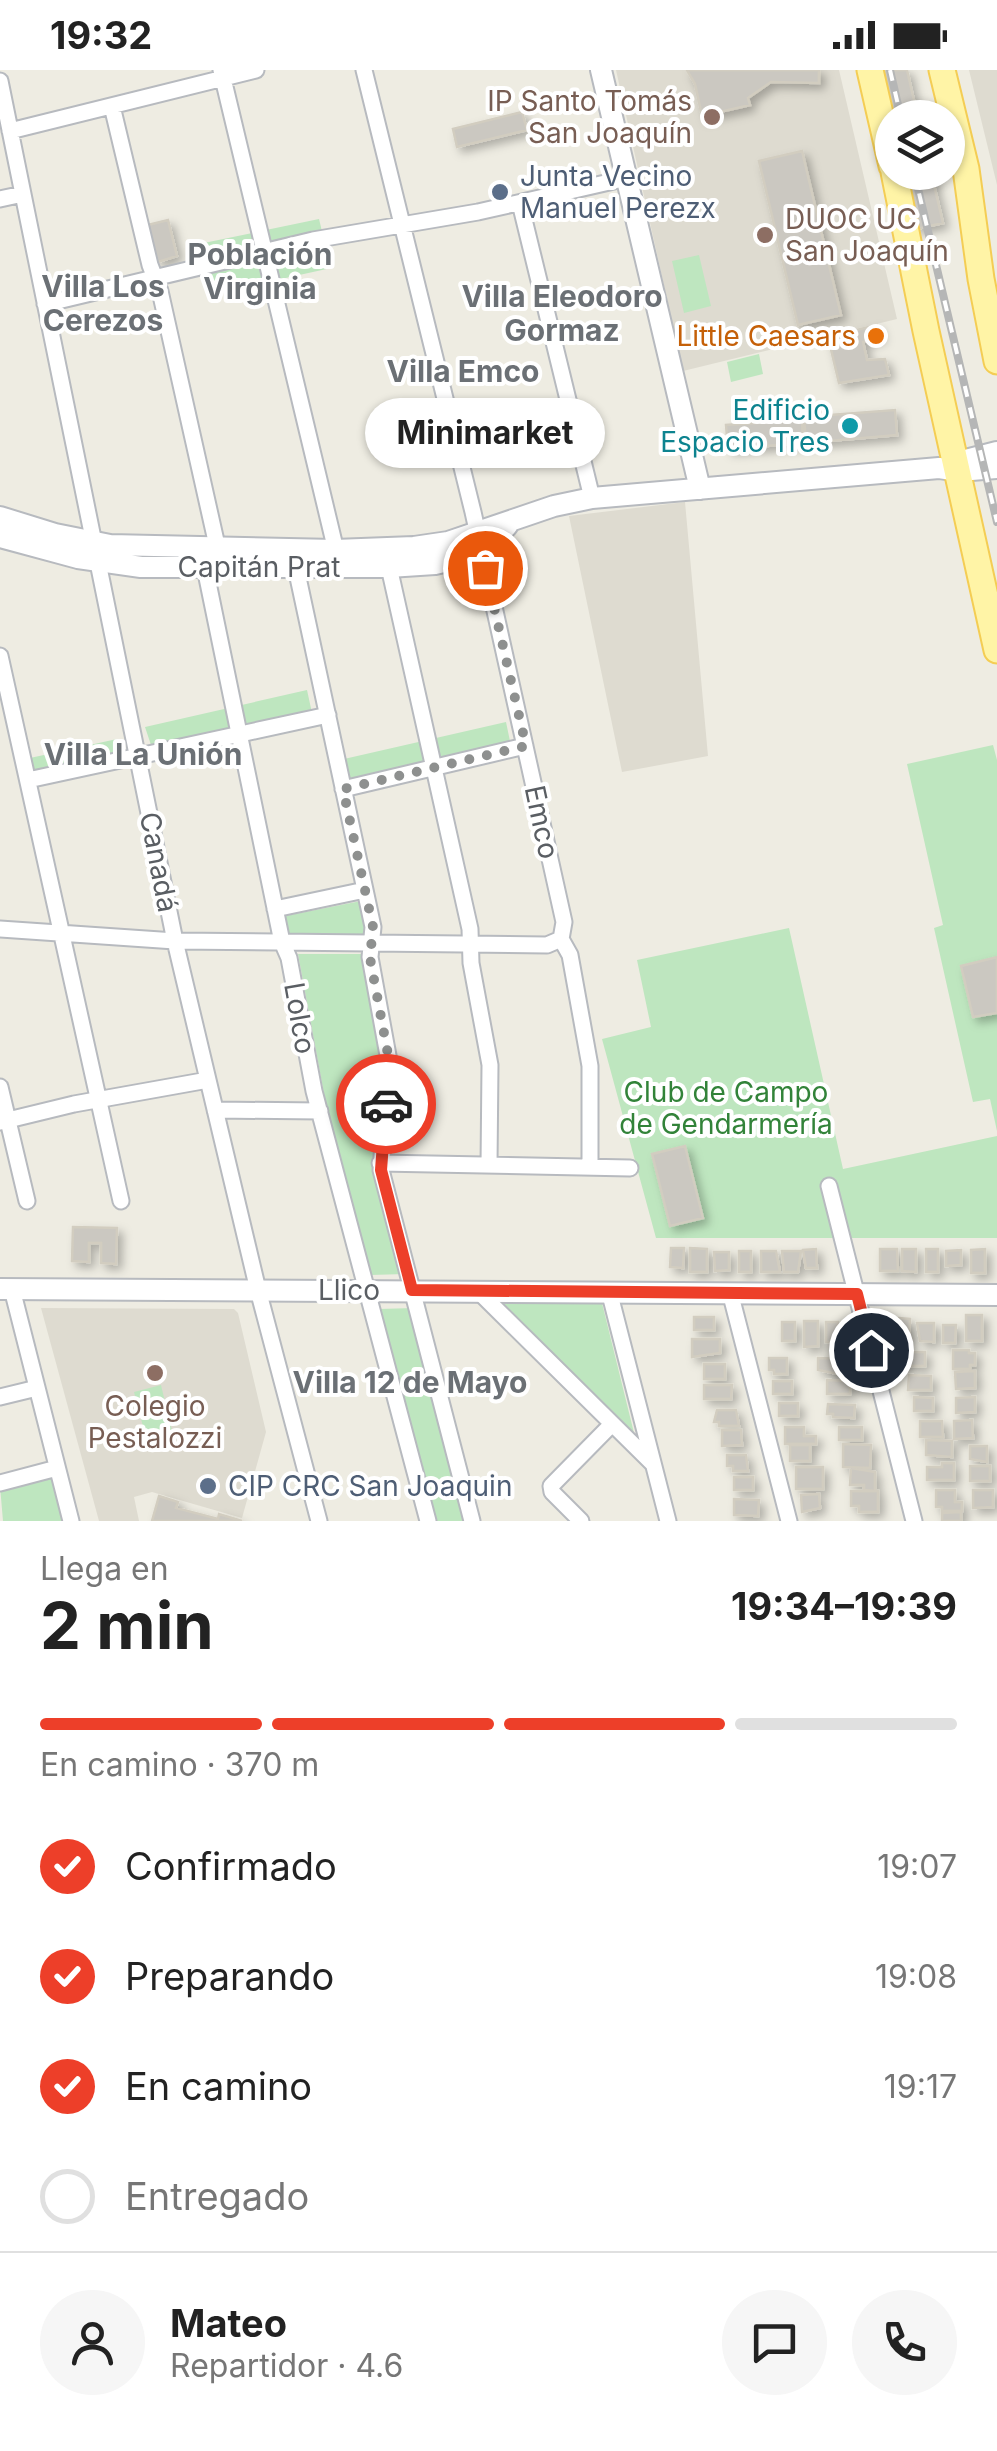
<!DOCTYPE html>
<html lang="es">
<meta charset="utf-8">
<style>
:root{--surface:#fff;--page:#f6f6f6;--text:#222;--muted:#767676;--line:#e0e0e0;--accent:#ed3f29}
body{margin:0;font-family:Inter,sans-serif;background:var(--page);color:var(--text);height:100vh;display:flex;flex-direction:column;font-size:38px;white-space:nowrap}
*{box-sizing:border-box;margin:0}
p{font-size:32px;color:var(--muted)}
.icon{flex:none;width:55px;height:55px;fill:none;stroke:currentColor;stroke-width:2;stroke-linecap:round;stroke-linejoin:round}
.map{position:relative;height:1451px;overflow:hidden}
.sheet{display:flex;flex-direction:column;background:var(--surface);flex:1}
.sheet>*{flex:none}
.tools{position:absolute;left:875px;top:30px;display:grid;gap:20px}
.tools a{display:grid;place-items:center;width:90px;height:90px;border-radius:50%;background:var(--surface);box-shadow:0 2px 8px #0004;font-size:50px}
.pin{position:absolute;display:grid;place-items:center;width:85px;height:85px;color:#fff;margin:-42px;border:5px solid #fff;border-radius:50%;box-shadow:0 2px 10px #0007}
.courier{position:absolute;display:grid;place-items:center;width:100px;height:100px;margin:-50px;border:8px solid #ed3f29;border-radius:50%;background:#fff;color:#222;box-shadow:0 2px 12px #0007}
.bubble{position:absolute;height:70px;border-radius:35px;background:var(--surface);box-shadow:0 2px 8px #0004;font-size:32px;font-weight:700;line-height:70px;text-align:center}
.summary em{font-style:normal;font-weight:700}
.summary div{display:flex;flex-direction:column-reverse}
.summary{display:flex;align-items:center;justify-content:space-between;height:170px;padding:0 40px}
h1{font-size:65px;font-weight:700;line-height:75px}
.bar{display:grid;grid-template-columns:repeat(4,1fr);gap:15px 10px;align-content:center;height:120px;padding:0 40px}
.bar i{height:12px;border-radius:8px;background:var(--line)}
.bar .selected{background:var(--accent)}
.bar p{grid-column:span 4}
.line{display:flex;align-items:center;gap:25px;padding:0 40px;border-top:2px solid var(--line)}
.line div{flex:1}
.round{display:grid;place-items:center;flex:none;width:105px;height:105px;border-radius:52px;background:var(--page)}
ol{padding:0 40px;list-style:none}
li{display:flex;align-items:center;gap:30px;height:110px}
li p{margin-inline-start:auto}
li .icon{padding:10px;border-radius:50%;background:var(--accent);color:#fff;stroke-width:4}
li:last-child{color:var(--muted)}
li i{width:55px;height:55px;border:5px solid var(--line);border-radius:50%}
.status{display:flex;justify-content:space-between;align-items:center;height:70px;padding:0 50px;background:var(--surface);direction:ltr}
.status svg{height:28px;fill:currentColor}
.map>svg:first-child{display:block}
.education{fill:#dedbd0}
.green{fill:#bee6bf}
.building{fill:#cbc8c1;stroke:#d2cdc0;stroke-width:2.5;filter:url(#shadow)}
.lines{fill:none;stroke-linecap:round;stroke-linejoin:round}
.minor-casing{stroke:#b7babf;stroke-width:19}
.tertiary-casing{stroke:#b7babf;stroke-width:24}
.primary-casing{stroke:#f4cd54;stroke-width:29}
.minor{stroke:#fff;stroke-width:15}
.tertiary{stroke:#fff;stroke-width:20}
.primary{stroke:#fff4a6;stroke-width:25}
.rail-casing{stroke:#b5b6b6;stroke-width:8}
.rail{stroke:#fff;stroke-width:4;stroke-dasharray:11;stroke-linecap:butt}
.done{stroke:#8e908f;stroke-width:10;stroke-dasharray:0 18}
.route{stroke:#ed3f29;stroke-width:12}
.education-dot{fill:#8d6e63;stroke:#fff;stroke-width:4}
.service-dot{fill:#5c6f8a;stroke:#fff;stroke-width:4}
.food-dot{fill:#e8710a;stroke:#fff;stroke-width:4}
.culture-dot{fill:#0f9aa8;stroke:#fff;stroke-width:4}
.labels{text-anchor:middle;dominant-baseline:central;stroke-width:8;stroke-linejoin:round;paint-order:stroke}
.education-label{font-size:28px;fill:#785e54;stroke:#fff;text-anchor:end}
.service-label{font-size:28px;fill:#4e5e75;stroke:#fff;text-anchor:start}
.food-label{font-size:28px;fill:#c56008;stroke:#fff;text-anchor:end}
.culture-label{font-size:28px;fill:#0d838f;stroke:#fff;text-anchor:end}
.street-label{font-size:28px;fill:#5a5e63;stroke:#fff}
.park-label{font-size:28px;fill:#328339;stroke:#fff}
.neighbourhood-label{font-size:30px;font-weight:bold;fill:#6b7075;stroke:#fff}
</style>
<div class="status"><b>19:32</b><svg viewBox="0 0 49 12"><path d="M0 12V9h3v3zM5 12V6h3v6zM10 12V3h3v9zM15 12V0h3v12zM26 1h20v11H26zM47 4h2v5h-2z"/></svg></div>
<div class="map">
<svg width="997" height="1451" viewBox="0 0 997 1451">
<defs>
<filter id="shadow"><feDropShadow dx="5" dy="5" stdDeviation="5" flood-color="#0004"/></filter>
</defs>
<rect width="100%" height="100%" fill="#eeece2"/>
<!-- education -->
<path class="education" d="M616,0H839L897,249L683,301Z
M969,0H997V115Z
M685,432L708,686L622,702L569,446Z
M41,1238L234,1239L238,1243L266,1362L242,1448L152,1422L134,1427L139,1451H99Z"/>
<!-- green -->
<path class="green" d="M319,149L331,198L208,225L199,174Z
M699,185L711,236L684,243L672,191Z
M759,284L763,304L731,312L727,292Z
M307,620L312,643L151,675L145,657Z
M506,652L511,676L350,712L344,689Z
M117,669L121,685L34,705L30,688Z
M993,675L997,690V1061L990,1029L973,1032L934,858L943,855L907,694Z
M361,831L366,866L284,864L280,847Z
M789,858L843,1099L997,1066V1168H656L602,969L651,957L637,890Z
M298,884H361L382,998L374,1093L406,1204L370,1205L327,1040Z
M503,1233H602L634,1363L621,1352Z
M414,1238L470,1451H435L379,1239Z
M161,1315L173,1365L147,1372L134,1322Z
M50,1404L62,1451H3L0,1416Z"/>
<!-- building -->
<path class="building" d="M687,0H819V13L771,12L748,28L750,35L702,46L695,14Z
M879,0H907L918,48H892Z
M522,42L527,60L457,77L453,59Z
M802,81L841,245L798,255L759,91Z
M903,102H931L943,153L916,159Z
M168,150L177,186L158,192L148,155Z
M877,255L880,267L863,272L867,290L885,289L889,305L839,313L828,267Z
M895,340L897,365L806,373L804,347Z
M802,350L803,373L728,379L726,355Z
M997,887V943L973,947L961,896Z
M685,1076L703,1148L670,1156L652,1084Z
M73,1157L117,1158L116,1194L101,1193V1173H89V1192L72,1191Z
M671,1178H684L683,1198L670,1197Z
M690,1178L707,1179V1202H690Z
M816,1179L817,1198H806L803,1180Z
M880,1179H897L898,1201H880Z
M902,1179H916V1202L902,1201Z
M926,1179H938V1202H926Z
M985,1179V1203H971V1180Z
M961,1180V1195L946,1196V1181Z
M739,1181H751V1202H739Z
M761,1181H776L780,1202H761Z
M782,1181H801L798,1202H784Z
M714,1182H729V1200L715,1201Z
M966,1245H982V1271H966Z
M694,1247H714V1260H694Z
M899,1248L910,1249L909,1271L898,1270Z
M804,1251H818V1276L804,1277Z
M782,1252H795V1271H782Z
M826,1252H838L837,1272H826Z
M917,1253H934V1272L920,1271Z
M943,1255H956L955,1273H943Z
M692,1269H720V1283L692,1287Z
M953,1280H969V1283H975V1295H970V1299H953Z
M902,1282H925V1296H902Z
M769,1288H787V1304H774V1300H769Z
M818,1288L843,1289V1305L818,1300Z
M704,1294H725V1309H704Z
M975,1301V1318L956,1319L955,1302Z
M909,1305L931,1306V1320H908Z
M827,1310L850,1311V1324H827Z
M773,1311H792V1324H773Z
M704,1315H732L731,1329H704Z
M914,1327L933,1328V1341H914Z
M975,1327V1342L956,1343V1328Z
M779,1333H798V1346H779Z
M828,1334L855,1335L854,1348L833,1347V1344H827Z
M717,1340H736L739,1356H719V1352H714Z
M972,1350L973,1368L954,1369V1351Z
M920,1351H942L943,1367H920Z
M785,1357H804V1366H816V1374H785Z
M839,1357H862V1370H839Z
M722,1360H741L742,1375L722,1376Z
M926,1370L952,1371V1387L926,1385Z
M843,1374L871,1375L870,1398L843,1397Z
M790,1375H810V1391H790Z
M970,1376H987V1392L970,1389Z
M727,1385H746L748,1401H733V1396H727Z
M942,1393H954V1410H927V1397H942Z
M970,1396H990V1411H970Z
M796,1397H823V1419H796Z
M851,1398L875,1402V1421L864,1420V1415H850Z
M734,1407H753V1420H734Z
M936,1420H955V1432H962V1441H942V1437H936Z
M973,1420H993V1437L973,1438Z
M851,1421H878V1442H859V1436H851Z
M819,1424L820,1438L802,1442L801,1425Z
M159,1426L178,1432L176,1438L218,1449L219,1444L242,1451H152Z
M734,1429L759,1430L758,1446L734,1445Z
M961,1442V1451H942V1443Z"/>
<g class="lines">
<!-- minor casing -->
<g class="minor-casing">
<path id="minor" d="M221,0L338,489
M364,0L473,442L564,852L561,869L570,885L590,996V1097
M0,11L175,871L258,1220L319,1451
M112,36L150,195L160,221L218,480
M10,61L256,0
M0,129L23,124
M520,133L592,428
M45,234L313,170L478,142L627,108
M389,497L470,859L471,893L490,995L489,1095
M205,498L282,872L289,888L314,1021L428,1451
M296,498L373,857L370,887L389,991L381,1100L472,1451
M0,586L121,1131
M28,710L328,645
M343,719L525,676
M275,839L365,820
M0,859L175,871L547,875L561,869
M0,1017L27,1131
M215,1040L320,1041
M0,1052L74,1034L208,1010
M380,1093L630,1098
M829,1116L914,1451
M12,1219L71,1451
M478,1221L653,1394
M609,1221L668,1451
M730,1222L789,1451
M0,1327L37,1318
M0,1413L57,1398
M581,1451L552,1422L551,1416L612,1354"/>
</g>
<!-- tertiary casing -->
<g class="tertiary-casing">
<path id="tertiary" d="M601,0L700,419
M954,393L997,382
M0,447L55,464L110,475L335,480L414,477L448,472L554,436L592,428L939,398L959,401L997,398
M0,467L78,488L141,497H389L435,494L469,486L490,473L507,456
M0,1219L997,1225"/>
</g>
<!-- primary casing -->
<g class="primary-casing">
<path id="primary" d="M870,0L892,96
M942,0L966,99L981,209L997,291
M894,102L926,261L997,580"/>
</g>
<!-- minor -->
<use href="#minor" class="minor"/>
<!-- tertiary -->
<use href="#tertiary" class="tertiary"/>
<!-- primary -->
<use href="#primary" class="primary"/>
<!-- rail casing -->
<g class="rail-casing">
<path id="rail" d="M890,0L901,48
M914,102L997,452"/>
</g>
<!-- rail -->
<use href="#rail" class="rail"/>
</g>
<g class="lines">
<!-- done -->
<path class="done" d="M386,1034L389,990L370,888L373,857L343,719L526,676L485,498"/>
<!-- route -->
<path class="route" d="M386,1034L381,1100L412,1220L857,1224L871,1280"/>
</g>
<!-- markers -->
<g class="education-dot">
<circle cx="712" cy="47" r="10"/>
<circle cx="765" cy="165" r="10"/>
<circle cx="155" cy="1303" r="10"/>
</g>
<g class="service-dot">
<circle cx="500" cy="122" r="10"/>
<circle cx="208" cy="1416" r="10"/>
</g>
<circle class="food-dot" cx="876" cy="266" r="10"/>
<circle class="culture-dot" cx="850" cy="356" r="10"/>
<g class="labels">
<!-- education labels -->
<g class="education-label">
<text x="692" y="31">IP Santo Tomás<tspan x="692" dy="32">San Joaquín</tspan></text>
<text x="785" y="149" text-anchor="start">DUOC UC<tspan x="785" dy="32">San Joaquín</tspan></text>
<text x="155" y="1336" text-anchor="middle">Colegio<tspan x="155" dy="32">Pestalozzi</tspan></text>
</g>
<!-- service labels -->
<g class="service-label">
<text x="520" y="106">Junta Vecino<tspan x="520" dy="32">Manuel Perezx</tspan></text>
<text x="228" y="1416">CIP CRC San Joaquin</text>
</g>
<!-- food labels -->
<g class="food-label">
<text x="856" y="266">Little Caesars</text>
</g>
<!-- culture labels -->
<g class="culture-label">
<text x="830" y="340">Edificio<tspan x="830" dy="32">Espacio Tres</tspan></text>
</g>
<!-- street labels -->
<g class="street-label">
<text x="259" y="497">Capitán Prat</text>
<text transform="translate(542 752) rotate(78)">Emco</text>
<text transform="translate(159 792) rotate(79)">Canadá</text>
<text transform="translate(300 948) rotate(80)">Lolco</text>
<text x="349" y="1220">Llico</text>
</g>
<!-- park labels -->
<g class="park-label">
<text x="726" y="1022">Club de Campo<tspan x="726" dy="32">de Gendarmería</tspan></text>
</g>
<!-- neighbourhood labels -->
<g class="neighbourhood-label">
<text x="260" y="184">Población<tspan x="260" dy="34">Virginia</tspan></text>
<text x="103" y="216">Villa Los<tspan x="103" dy="34">Cerezos</tspan></text>
<text x="562" y="226">Villa Eleodoro<tspan x="562" dy="34">Gormaz</tspan></text>
<text x="463" y="301">Villa Emco</text>
<text x="143" y="684">Villa La Unión</text>
<text x="410" y="1312">Villa 12 de Mayo</text>
</g>
</g>
</svg>
<div class="tools">
<a><svg class="icon" aria-label="layers" viewBox="0 0 24 24"><path d="M12 4l9 5-9 5-9-5zM3 14l9 5 9-5"/></svg></a>
</div>
<div class="pin" style="left:485px;top:498px;background:#ea580c"><svg class="icon" aria-label="bag" viewBox="0 0 24 24"><path d="M5 8h14l-1 12H6zM9 8a3 3 0 0 1 6 0"/></svg></div>
<div class="pin" style="left:871px;top:1280px;background:#1f2937"><svg class="icon" aria-label="home" viewBox="0 0 24 24"><path d="M3 11l9-7 9 7M6 9v11h12V9"/></svg></div>
<div class="courier" style="left:386px;top:1034px"><svg class="icon" aria-label="car" viewBox="0 0 24 24"><path d="M5 17H2v-5l4-1 3-4h7l3 4 3 1v5h-3M9 17h6M6 11h13"/><circle cx="7" cy="17" r="2"/><circle cx="17" cy="17" r="2"/></svg></div>
<div class="bubble" style="left:365px;top:328px;width:240px">Minimarket</div>
</div>
<section class="sheet">
<div class="summary"><div><h1>2 min</h1><p>Llega en</p></div><em>19:34–19:39</em></div>
<div class="bar"><i class="selected"></i><i class="selected"></i><i class="selected"></i><i></i><p>En camino · 370 m</p></div>
<ol>
<li><svg class="icon" aria-label="check" viewBox="0 0 24 24"><path d="M5 12l5 5 9-10"/></svg>Confirmado<p>19:07</p></li>
<li><svg class="icon" aria-label="check" viewBox="0 0 24 24"><path d="M5 12l5 5 9-10"/></svg>Preparando<p>19:08</p></li>
<li><svg class="icon" aria-label="check" viewBox="0 0 24 24"><path d="M5 12l5 5 9-10"/></svg>En camino<p>19:17</p></li>
<li><i></i>Entregado</li>
</ol>
<div class="line" style="height:180px"><a class="round"><svg class="icon" aria-label="person" viewBox="0 0 24 24"><circle cx="12" cy="8" r="4"/><path d="M4 21q1-7 8-7t8 7"/></svg></a><div><b>Mateo</b><p>Repartidor · 4.6</p></div><a class="round"><svg class="icon" aria-label="chat" viewBox="0 0 24 24"><path d="M4 5h16v11H9l-5 4z"/></svg></a><a class="round"><svg class="icon" aria-label="phone" viewBox="0 0 24 24"><path d="M5 4h4l2 5-3 2q2 4 5 5l2-3 5 2v4C11 20 4 13 5 4z"/></svg></a></div>
</section>
